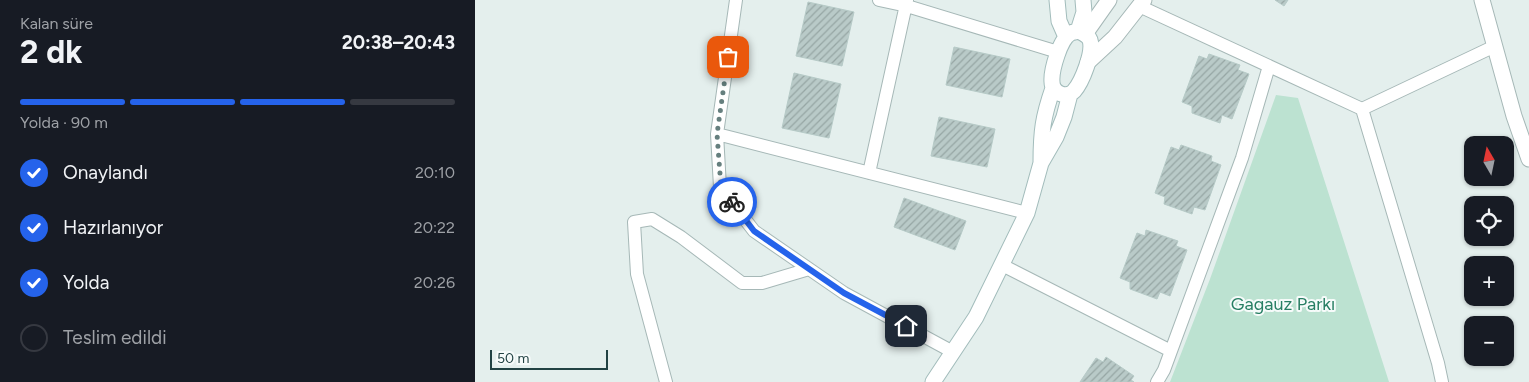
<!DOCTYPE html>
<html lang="tr">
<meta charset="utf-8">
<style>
:root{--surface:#171b24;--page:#242831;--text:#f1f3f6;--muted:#9ea1a6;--line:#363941;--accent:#2563eb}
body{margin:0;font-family:Figtree,sans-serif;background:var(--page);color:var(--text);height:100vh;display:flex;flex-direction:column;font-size:19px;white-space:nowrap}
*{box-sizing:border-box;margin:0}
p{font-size:16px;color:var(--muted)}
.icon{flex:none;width:28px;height:28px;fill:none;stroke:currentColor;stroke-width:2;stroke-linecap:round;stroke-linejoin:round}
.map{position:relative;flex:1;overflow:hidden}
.panel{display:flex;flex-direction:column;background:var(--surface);width:475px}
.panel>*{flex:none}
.needle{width:32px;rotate:351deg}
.buttons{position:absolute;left:989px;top:136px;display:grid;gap:10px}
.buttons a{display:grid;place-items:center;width:50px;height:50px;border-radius:10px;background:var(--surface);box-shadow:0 1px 4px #0004;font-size:25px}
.scale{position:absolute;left:15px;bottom:12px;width:118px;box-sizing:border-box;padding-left:5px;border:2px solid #214243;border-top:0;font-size:14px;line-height:18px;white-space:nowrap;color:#214243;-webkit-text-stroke:4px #f6fbfa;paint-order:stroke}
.pin{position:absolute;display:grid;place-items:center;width:42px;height:42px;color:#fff;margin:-21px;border-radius:10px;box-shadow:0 2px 8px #0006}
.courier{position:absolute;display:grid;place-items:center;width:50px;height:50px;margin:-25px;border:4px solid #2563eb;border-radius:50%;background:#fff;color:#222;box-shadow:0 1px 6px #0007}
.head em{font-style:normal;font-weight:700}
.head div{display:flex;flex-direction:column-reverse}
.head{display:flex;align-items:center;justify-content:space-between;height:85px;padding:0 20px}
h1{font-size:32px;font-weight:700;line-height:38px}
.bar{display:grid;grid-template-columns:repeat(4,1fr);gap:8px 5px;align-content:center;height:60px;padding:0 20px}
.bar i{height:6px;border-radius:4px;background:var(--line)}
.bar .active{background:var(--accent)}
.bar p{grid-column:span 4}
ol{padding:0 20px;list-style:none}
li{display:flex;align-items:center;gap:15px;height:55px}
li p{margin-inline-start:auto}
li .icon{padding:5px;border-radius:50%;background:var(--accent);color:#fff;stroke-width:4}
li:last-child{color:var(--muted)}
li i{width:28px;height:28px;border:2px solid var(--line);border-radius:50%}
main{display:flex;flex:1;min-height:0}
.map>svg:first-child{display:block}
.park{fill:#bce2d1}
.building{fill:url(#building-hatch);stroke:#b6cac7}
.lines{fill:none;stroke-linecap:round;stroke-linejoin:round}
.minor-casing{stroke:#a6b8b7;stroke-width:14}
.tertiary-casing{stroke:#a6b8b7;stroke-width:17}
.secondary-casing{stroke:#a2bcbb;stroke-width:17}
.minor{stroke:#fff;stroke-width:12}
.tertiary{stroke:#fff;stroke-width:15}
.secondary{stroke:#fff;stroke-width:15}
.done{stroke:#657f7e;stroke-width:5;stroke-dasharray:0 9}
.route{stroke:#2563eb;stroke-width:6}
.labels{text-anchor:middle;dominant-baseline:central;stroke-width:4;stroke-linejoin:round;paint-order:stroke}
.park-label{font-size:18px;fill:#277e63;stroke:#f6fbfa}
</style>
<main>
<section class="panel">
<div class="head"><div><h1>2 dk</h1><p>Kalan süre</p></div><em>20:38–20:43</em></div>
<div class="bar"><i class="active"></i><i class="active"></i><i class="active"></i><i></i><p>Yolda · 90 m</p></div>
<ol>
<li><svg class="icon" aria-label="check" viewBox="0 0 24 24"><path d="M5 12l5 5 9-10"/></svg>Onaylandı<p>20:10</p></li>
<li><svg class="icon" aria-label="check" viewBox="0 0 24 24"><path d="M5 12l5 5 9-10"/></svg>Hazırlanıyor<p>20:22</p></li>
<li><svg class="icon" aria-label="check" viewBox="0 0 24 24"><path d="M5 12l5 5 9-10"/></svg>Yolda<p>20:26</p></li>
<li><i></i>Teslim edildi</li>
</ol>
</section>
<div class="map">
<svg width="1054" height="382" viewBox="0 0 1054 382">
<defs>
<pattern id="building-hatch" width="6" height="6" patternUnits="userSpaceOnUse" patternTransform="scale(1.25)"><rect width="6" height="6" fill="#b9cac8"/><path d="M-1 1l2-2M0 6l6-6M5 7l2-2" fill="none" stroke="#96a6a4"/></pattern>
</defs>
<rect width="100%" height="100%" fill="#e4efed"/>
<!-- park -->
<path class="park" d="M801,95L823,98L914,382H695L735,279Z"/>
<!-- building -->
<path class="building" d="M800,0H813L809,6Z
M333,2L379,12L367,66L321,56Z
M479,47L535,59L527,97L471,85Z
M734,54L765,65L763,70L774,74L757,119L747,115L745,123L717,113V106L707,102L724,56L732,59Z
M319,73L366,84L354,138L307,128Z
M464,117L520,129L512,167L456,156Z
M706,145L737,156L736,161L746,165L730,210L719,207L717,214L689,204L690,197L680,193L696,147L704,150Z
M429,198L491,221L480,250L419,227Z
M671,230L703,241L701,246L712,250L695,296L685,292L682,299L655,289V282L645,278L662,233L670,236Z
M631,357L659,376L656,380L659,382H605L621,358L628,362Z"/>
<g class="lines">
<!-- minor casing -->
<g class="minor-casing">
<path id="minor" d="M261,0L242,134L245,187L279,231L369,293L478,352
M404,0L432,6L583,52
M664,6L887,109L1020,46
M887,109L963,363L967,382
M242,134L552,213
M394,173L432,0
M527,265L696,351
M191,382L162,274L159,222L177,219L206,237L267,283H287L334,269
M682,382L689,370L767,158L794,66"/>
</g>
<!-- tertiary casing -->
<g class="tertiary-casing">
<path id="tertiary" d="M1007,0L1039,116L1054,159
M610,34L634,0
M613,62L640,37L669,0"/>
</g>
<!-- secondary casing -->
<g class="secondary-casing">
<path id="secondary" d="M582,0L584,21L591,37
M603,31C608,33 613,35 615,40C619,52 607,82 599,91C591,99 577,93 577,82C576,71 585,38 596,33C597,32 602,32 603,31Z
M603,31L609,12L608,0
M566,162C566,131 568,117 578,88
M458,382L501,317L552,213L566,163L581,137L589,117L595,94"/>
</g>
<!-- minor -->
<use href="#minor" class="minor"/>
<!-- tertiary -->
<use href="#tertiary" class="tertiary"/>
<!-- secondary -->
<use href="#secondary" class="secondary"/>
</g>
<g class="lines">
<!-- done -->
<path class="done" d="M253,57L242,134L246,187L257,202"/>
<!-- route -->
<path class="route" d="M257,202L279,231L369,293L431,326"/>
</g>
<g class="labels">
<!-- park labels -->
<g class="park-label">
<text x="808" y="304">Gagauz Parkı</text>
</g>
</g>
</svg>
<div class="buttons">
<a><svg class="needle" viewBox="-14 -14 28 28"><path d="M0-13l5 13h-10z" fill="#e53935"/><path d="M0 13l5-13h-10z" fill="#9ea1a6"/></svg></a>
<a><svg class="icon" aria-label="locate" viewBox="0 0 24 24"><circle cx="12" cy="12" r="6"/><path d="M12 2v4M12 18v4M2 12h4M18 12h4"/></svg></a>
<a>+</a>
<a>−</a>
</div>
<div class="scale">50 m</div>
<div class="pin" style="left:253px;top:57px;background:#ea580c"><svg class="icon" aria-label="bag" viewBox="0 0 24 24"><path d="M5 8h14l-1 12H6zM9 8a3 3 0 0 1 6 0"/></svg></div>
<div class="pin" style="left:431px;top:326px;background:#1f2937"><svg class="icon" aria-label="home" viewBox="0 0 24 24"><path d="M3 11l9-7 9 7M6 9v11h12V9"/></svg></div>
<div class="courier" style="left:257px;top:202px"><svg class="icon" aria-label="bike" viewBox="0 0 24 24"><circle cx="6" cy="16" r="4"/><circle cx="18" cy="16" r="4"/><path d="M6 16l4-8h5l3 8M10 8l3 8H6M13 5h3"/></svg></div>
</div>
</main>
